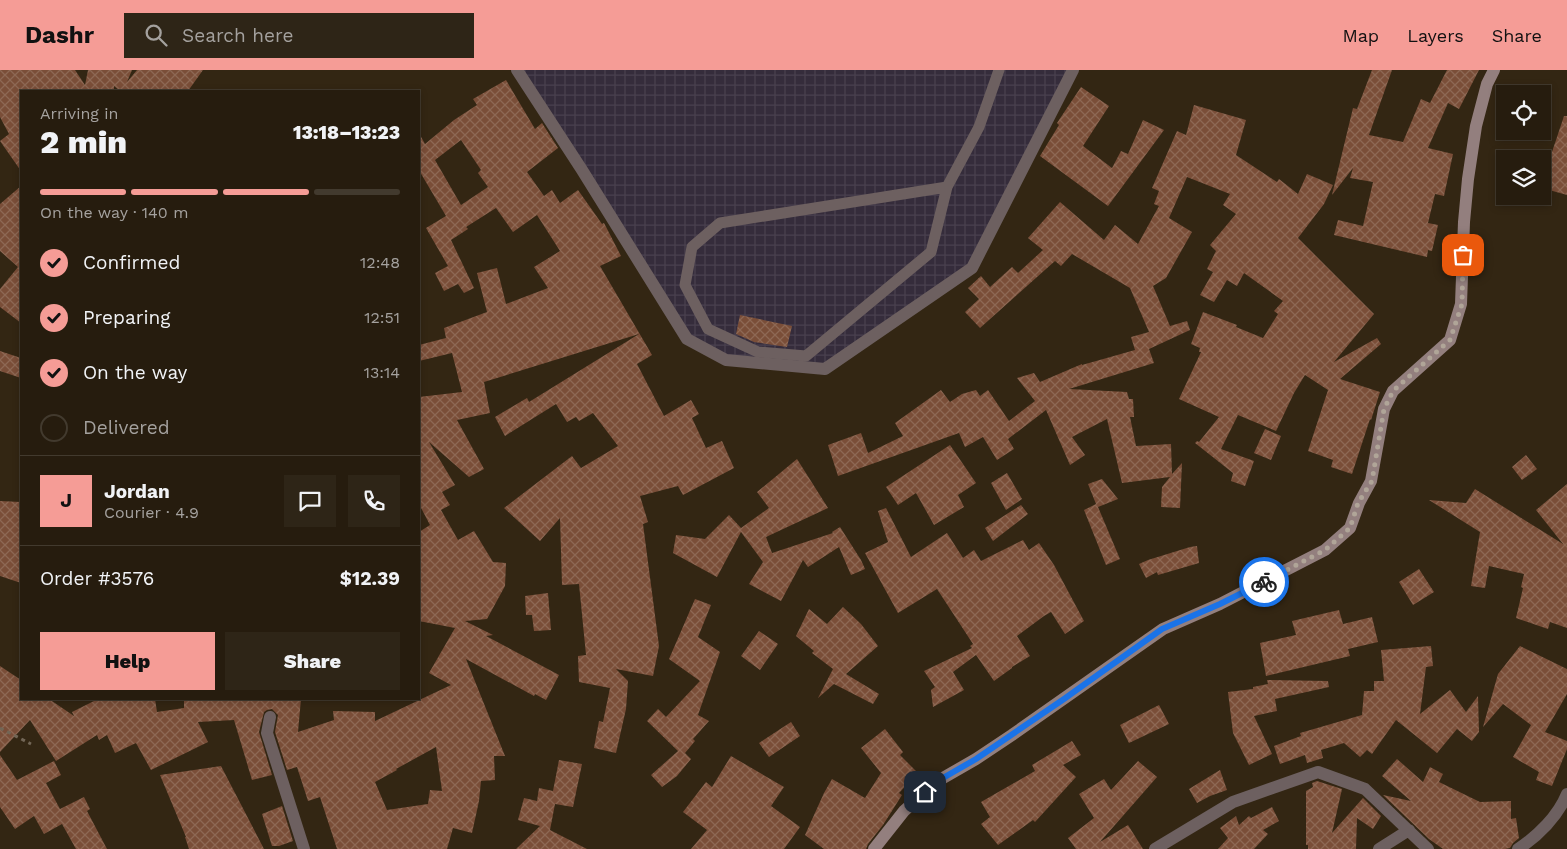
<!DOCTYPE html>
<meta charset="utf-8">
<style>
:root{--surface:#261c0e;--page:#2e2517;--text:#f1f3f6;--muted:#a4a19e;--line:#423a2e;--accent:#f59c96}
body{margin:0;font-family:"Work Sans",sans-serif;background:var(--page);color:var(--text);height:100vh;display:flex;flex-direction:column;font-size:19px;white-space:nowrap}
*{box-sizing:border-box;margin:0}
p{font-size:16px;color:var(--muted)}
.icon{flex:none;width:28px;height:28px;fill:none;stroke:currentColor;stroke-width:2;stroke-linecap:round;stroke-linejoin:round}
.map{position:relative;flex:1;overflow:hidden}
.drawer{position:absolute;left:20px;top:20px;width:400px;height:610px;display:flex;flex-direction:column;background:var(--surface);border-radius:0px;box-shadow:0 2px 8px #0003,0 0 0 1px var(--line)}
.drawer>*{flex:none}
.controls{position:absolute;left:1496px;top:15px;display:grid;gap:10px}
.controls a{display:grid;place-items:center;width:55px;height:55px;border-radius:0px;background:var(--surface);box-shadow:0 2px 8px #0003,0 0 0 1px var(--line);font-size:25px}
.pin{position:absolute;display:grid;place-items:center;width:42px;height:42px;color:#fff;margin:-21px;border-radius:10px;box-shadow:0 2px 8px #0006}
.courier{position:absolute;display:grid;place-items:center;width:50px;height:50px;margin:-25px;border:4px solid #1a73e8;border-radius:50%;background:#fff;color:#222;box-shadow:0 1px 6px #0007}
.headline em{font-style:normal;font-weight:800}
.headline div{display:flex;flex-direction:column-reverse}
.headline{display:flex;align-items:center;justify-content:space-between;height:85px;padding:0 20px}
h1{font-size:32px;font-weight:800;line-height:38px}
.bar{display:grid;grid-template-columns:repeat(4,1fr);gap:8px 5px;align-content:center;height:60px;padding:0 20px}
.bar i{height:6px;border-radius:4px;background:var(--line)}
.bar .selected{background:var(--accent)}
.bar p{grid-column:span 4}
.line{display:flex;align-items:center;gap:12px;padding:0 20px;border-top:1px solid var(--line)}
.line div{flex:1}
.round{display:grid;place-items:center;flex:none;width:52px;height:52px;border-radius:0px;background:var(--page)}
ol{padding:0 20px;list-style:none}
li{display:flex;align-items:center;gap:15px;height:55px}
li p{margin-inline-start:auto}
li .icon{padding:5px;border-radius:50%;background:var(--accent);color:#111;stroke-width:4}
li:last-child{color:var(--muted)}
li i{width:28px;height:28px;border:2px solid var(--line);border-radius:50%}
.cta{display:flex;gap:10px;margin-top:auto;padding:10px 20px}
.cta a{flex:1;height:58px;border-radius:0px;background:var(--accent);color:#111;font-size:20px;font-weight:800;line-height:58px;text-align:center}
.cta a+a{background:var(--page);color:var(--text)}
header{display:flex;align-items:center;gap:30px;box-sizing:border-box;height:70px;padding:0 25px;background:var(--accent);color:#111}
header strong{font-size:24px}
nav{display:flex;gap:28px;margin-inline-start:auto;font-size:18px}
.search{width:350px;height:45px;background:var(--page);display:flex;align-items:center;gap:12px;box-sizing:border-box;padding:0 18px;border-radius:0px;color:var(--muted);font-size:19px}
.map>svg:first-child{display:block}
.industrial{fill:url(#industrial-grid)}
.building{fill:url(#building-cross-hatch);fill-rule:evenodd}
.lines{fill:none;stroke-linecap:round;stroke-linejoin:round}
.path{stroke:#726656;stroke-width:3;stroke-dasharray:4 4;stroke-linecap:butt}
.lane{stroke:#6d6060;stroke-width:11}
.street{stroke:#6d6060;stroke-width:12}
.secondary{stroke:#937f7e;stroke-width:12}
.done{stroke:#b0a598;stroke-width:5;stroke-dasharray:0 9}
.route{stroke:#1a73e8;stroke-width:6}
</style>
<header>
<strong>Dashr</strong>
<div class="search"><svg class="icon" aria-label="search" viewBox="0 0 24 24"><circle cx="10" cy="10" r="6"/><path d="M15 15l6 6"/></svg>Search here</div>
<nav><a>Map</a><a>Layers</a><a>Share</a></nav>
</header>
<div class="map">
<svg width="1567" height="779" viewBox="0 0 1567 779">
<defs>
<pattern id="industrial-grid" width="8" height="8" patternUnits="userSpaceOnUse" patternTransform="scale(1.25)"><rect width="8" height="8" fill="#352c3b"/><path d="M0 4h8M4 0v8" fill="none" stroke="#49404e"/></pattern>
<pattern id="building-cross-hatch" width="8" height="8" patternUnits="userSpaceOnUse" patternTransform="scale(1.25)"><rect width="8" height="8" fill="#7a4e38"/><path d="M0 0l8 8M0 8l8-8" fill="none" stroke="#8d6854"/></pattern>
</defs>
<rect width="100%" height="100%" fill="#332613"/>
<!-- industrial -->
<path class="industrial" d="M517,0H1073L972,198L825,299L726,290L687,269Z"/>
<!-- building -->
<path class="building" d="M0,0H75L85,15L88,0H132L127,12L137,0H203L188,21H120L114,16V21H21V101L0,71L9,64L0,47Z
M1372,0H1392L1369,65L1403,72L1421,29L1430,33L1447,0H1479L1459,39L1448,33L1428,78L1453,84L1444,126L1435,124L1428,153L1438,155L1432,181L1428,180L1427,187L1334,165L1338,150L1363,156L1373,112L1350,108L1353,98L1332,125L1353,38L1357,39Z
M506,10L535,59L542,53L558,78L527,102L544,126L552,120L560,133L578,120L602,154L604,153L621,186L600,196L652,285L637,294L664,346L691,330L699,344L692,348L706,378L722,371L734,398L683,425L678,416L640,426L648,452L643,454L659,576L653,606L616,599L628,611L626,639L616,683L594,678L599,651L603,652L610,618L579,612L578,586L586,585L579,514L562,515L560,448L540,471L504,438L572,386L581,398L618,376L593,343L579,351L576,347L567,352L556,334L505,366L495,347L527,328L529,332L639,264L484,312L490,343L457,350L484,399L469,407L429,372L455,415L442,422L450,435L441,440L458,470L474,461L493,492L506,493L505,516L487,549L465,551L493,565L486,566L559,605L546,630L535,624L534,626L466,589L505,686H494L495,710L481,711L479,731L472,763L453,758L447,779H337L320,727L308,731L297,697L287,700L275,662L278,645L272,639L267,640L264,642L259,662L272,705L252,710L234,650L198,652L208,672L151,700L136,673L115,683L107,665L99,670L97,665L56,691L30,650L0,682V596L21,610V629H49L74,646L72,642L98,629H155L157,642L184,638V629H301L298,662L334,650L333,641L375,642V651L451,615L429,603L455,558L419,551V462L430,455L419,434V327L462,322L452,283L419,291V275L446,268L444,258L487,242L477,203L497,198L506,234L548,218L534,197L560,181L537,145L513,162L496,138L466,157L468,159L451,170L474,218L464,223L458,214L444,221L435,203L448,196L426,158L446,146L420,102L419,103V63L425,74L454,50L477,35L473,29ZM461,70L481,100L478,103L488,117L461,135L435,90ZM436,677L442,721L430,720L428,734L387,740L375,712L397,700L396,699Z
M1081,17L1109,36L1083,76L1112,98L1121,81L1128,84L1143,50L1164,60L1108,136L1040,86L1059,55L1057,53Z
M1194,35L1246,50L1236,85L1277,112L1279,109L1298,124L1307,104L1333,115L1324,134L1298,168L1374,244L1334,292L1377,268L1381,274L1340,309L1380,322L1371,350L1370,349L1352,404L1331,397L1333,390L1308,381L1328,320L1305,305L1294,323L1276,361L1238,345L1221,379L1254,391L1245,416L1231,411L1233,403L1195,373L1197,371L1199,372L1219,347L1179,329L1201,282H1199L1200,278L1191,274L1203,242L1237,255L1236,257L1263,268L1278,244L1274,241L1283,231L1244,203L1237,216L1227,210L1214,232L1200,225L1213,202L1207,199L1216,181L1210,175L1236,144L1223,135L1230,124L1187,107L1169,148L1192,162L1166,208L1153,216L1170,256L1187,251L1190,260L1149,279L1154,293L1069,319L1127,322L1129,329H1133L1134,347H1130L1136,376L1171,374L1172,404L1182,393L1180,438L1161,437L1162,417L1170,407L1122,413L1107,349L1072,367L1085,385L1070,395L1046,340L1008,369L1014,379L997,390L983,367L965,377L959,363L838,406L828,375L861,363L868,383L903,366L895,353L941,320L950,332L962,324L976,320L980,326L988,320L1009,351L1035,331L1017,308L1034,303L1040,312L1082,294V295L1135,280L1131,267L1149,262L1130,218L1072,184L1061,196L1055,191L980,258L965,242L979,229L968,218L981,206L990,217L1012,197L1018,203L1043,180L1028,168L1060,132L1104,170L1115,155L1138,174L1159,136L1154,134L1159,121L1152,118L1177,61L1186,65Z
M1564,46H1567V125L1542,118V112Z
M21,116V253L0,237V219L18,197L0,181V134Z
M740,245L792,256L787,277L754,272L736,264Z
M0,281L21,288V308L0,301Z
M1265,359L1281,366L1271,390L1254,383Z
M950,375L976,413L958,425L964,437L934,455L916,423L898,435L886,417Z
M1526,385L1537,399L1522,410L1512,397Z
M797,389L828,438L766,467L772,483L833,463L832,462L840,457L861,490L865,499L851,505L839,477L808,497L803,490L781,531L749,514L763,492L741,462L717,507L673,483L676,465L705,469L729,445L741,458L769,438L757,422Z
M1007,403L1022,429L1006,440L991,413Z
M1102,409L1118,429L1098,437L1120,489L1106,495L1084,440L1096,434L1088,414Z
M1567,414V558L1550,552L1548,559L1516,548L1523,518L1521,517L1524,504L1489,496L1485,518L1471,516L1480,462L1429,430L1466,433L1475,419L1563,474L1536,440Z
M0,431L21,432V513L0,506Z
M1021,435L1028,444L993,471L985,458Z
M886,438L911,487L947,463L963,488L974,480L981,491L1023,470L1029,480L1039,473L1054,495L1084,551L1065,564L1051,542L1044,546L1017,566L1030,586L1012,597V598L994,611L976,585L953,602L964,620L933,637L931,620L935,617L924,601L972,578L970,576L973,574L937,519L898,543L865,483L888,472L878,441Z
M1197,476L1199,493L1158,505L1157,502L1146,508L1139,494L1148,490L1190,477Z
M1419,499L1434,522L1413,535L1399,512Z
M548,523L551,560L534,561L532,545H526L525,526Z
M695,529L711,535L698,567L720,582L698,645L709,651L693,669L695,671L685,683L691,689L677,706L662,717L651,705L678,681L647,651L658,639L666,647L700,611L669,589Z
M843,537L861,554L878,576L846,604L879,624L873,634L834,614L818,628L833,599L812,583L814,581L796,566L809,539L827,554Z
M1339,540L1343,554L1372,547L1378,572L1348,579L1350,586L1266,606L1260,573L1296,565L1292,551Z
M759,561L778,574L760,600L741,586Z
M1431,576L1433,596L1426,597L1420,644L1450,620L1466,642L1478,626L1479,662L1472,671L1457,659L1437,683L1396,650L1372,684L1367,680L1360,687L1344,673L1321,680L1323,688L1307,693L1305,685L1280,694L1274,676L1301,666L1300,663L1362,645L1364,621H1374V611H1384L1381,580Z
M1520,576L1567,599V624L1545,662L1567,671V679L1552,716L1536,710L1539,702L1513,687L1531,655L1503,634L1483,657L1498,604Z
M1267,610L1328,611L1329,617L1275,629L1277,641L1254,646L1272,684L1249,695L1233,663L1228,622L1253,619V617L1268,614Z
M1159,635L1169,654L1129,673L1120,655Z
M791,652L800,666L769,687L759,673Z
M885,659L903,682L900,685L918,703L899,723L902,725L883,755L868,774L866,779H824L805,765L824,723L832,709L865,728L881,703L861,678Z
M1072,671L1081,685L1063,695L1076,707L1035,752L1033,750L998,775L981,754L990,747L981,732L1035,701L1032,695Z
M0,685L17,710L54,691L61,705L46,713L60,739L84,727L90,739L87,741L107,779H76L62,754L44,764L34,746L15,759L0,737Z
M731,686L784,717L771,736L800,757L784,779H691L707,760L683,742L706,712L712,717Z
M1397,689L1423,712L1430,697L1443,704L1439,712L1480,732L1511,731V749L1516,748L1519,768L1513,773L1510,778L1505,779H1443L1429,769L1383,725L1411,731L1382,706Z
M559,690L582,694L573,737L555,734L550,760L587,779H516L540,756L518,750L524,728L537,731L539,718L553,721Z
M1138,691L1157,707L1100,772L1128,755L1143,779H1076L1068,768L1094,748L1079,724L1104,709L1111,720Z
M221,696L264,779H189L185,767H186L160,705Z
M1220,700L1227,720L1210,726L1197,733L1189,719Z
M1317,711L1342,719L1332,763L1363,728L1381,746L1373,759L1357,748L1356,779H1308V775H1306V721L1313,717L1312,713Z
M282,736L293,771L279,776H272L262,744Z
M1272,737L1279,751L1263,760L1268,764L1254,779H1218L1228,768L1220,758L1236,746L1239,755L1249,746L1251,748Z"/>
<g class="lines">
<!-- path -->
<path class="path" d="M0,658L31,674"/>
<!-- lane -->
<path class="lane" d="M947,117L720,153L692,177L685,215L708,259L758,282L806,286L931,182L947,117L979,57L999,0"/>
<!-- street -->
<path class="street" d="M517,0L582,100L687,269L726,290L825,299L972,198L1073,0
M270,647L267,663L304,779
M1155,779L1233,732L1318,702L1365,719L1428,779
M1379,779L1409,760
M1518,779C1538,766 1558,746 1567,724"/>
<!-- secondary -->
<path class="secondary" d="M874,779L904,741L936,712L976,689L1012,665L1163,559L1220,534L1325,480L1350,458L1359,433L1371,411L1384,339L1393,321L1450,270L1461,234L1464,152L1468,109L1476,56L1487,14L1494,0"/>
</g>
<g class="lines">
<!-- done -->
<path class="done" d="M1264,512L1325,480L1350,458L1358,433L1372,411L1384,339L1393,321L1450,270L1462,234L1463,185"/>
<!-- route -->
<path class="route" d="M925,722L936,712L976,689L1064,629L1162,559L1220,534L1264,512"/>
</g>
</svg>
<div class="controls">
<a><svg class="icon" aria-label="locate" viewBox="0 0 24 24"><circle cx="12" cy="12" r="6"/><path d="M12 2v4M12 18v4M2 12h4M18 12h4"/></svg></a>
<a><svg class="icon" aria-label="layers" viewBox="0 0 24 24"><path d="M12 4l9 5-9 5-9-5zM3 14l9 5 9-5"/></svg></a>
</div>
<div class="pin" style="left:1463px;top:185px;background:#ea580c"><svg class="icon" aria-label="bag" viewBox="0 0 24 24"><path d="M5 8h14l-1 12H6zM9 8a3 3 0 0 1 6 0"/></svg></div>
<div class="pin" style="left:925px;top:722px;background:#1f2937"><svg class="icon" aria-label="home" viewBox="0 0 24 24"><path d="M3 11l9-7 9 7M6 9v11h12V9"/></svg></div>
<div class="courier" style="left:1264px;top:512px"><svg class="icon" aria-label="bike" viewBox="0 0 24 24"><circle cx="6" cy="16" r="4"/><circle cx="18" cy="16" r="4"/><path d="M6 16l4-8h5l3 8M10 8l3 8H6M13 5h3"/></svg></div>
<section class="drawer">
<div class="headline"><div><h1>2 min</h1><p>Arriving in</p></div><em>13:18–13:23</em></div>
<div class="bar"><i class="selected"></i><i class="selected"></i><i class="selected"></i><i></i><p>On the way · 140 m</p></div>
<ol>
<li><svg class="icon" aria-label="check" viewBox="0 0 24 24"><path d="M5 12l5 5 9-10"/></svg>Confirmed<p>12:48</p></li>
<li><svg class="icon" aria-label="check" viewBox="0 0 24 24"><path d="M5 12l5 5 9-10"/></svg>Preparing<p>12:51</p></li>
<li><svg class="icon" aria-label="check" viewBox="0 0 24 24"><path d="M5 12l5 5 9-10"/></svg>On the way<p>13:14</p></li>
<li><i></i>Delivered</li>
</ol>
<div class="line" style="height:90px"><b class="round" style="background:var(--accent);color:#111">J</b><div><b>Jordan</b><p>Courier · 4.9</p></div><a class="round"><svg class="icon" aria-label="chat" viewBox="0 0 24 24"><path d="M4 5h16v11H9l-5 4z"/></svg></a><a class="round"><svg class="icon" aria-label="phone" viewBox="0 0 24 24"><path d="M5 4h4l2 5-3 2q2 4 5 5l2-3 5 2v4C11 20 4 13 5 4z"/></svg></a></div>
<div class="line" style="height:65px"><div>Order #3576</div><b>$12.39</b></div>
<div class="cta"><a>Help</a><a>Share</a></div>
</section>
</div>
